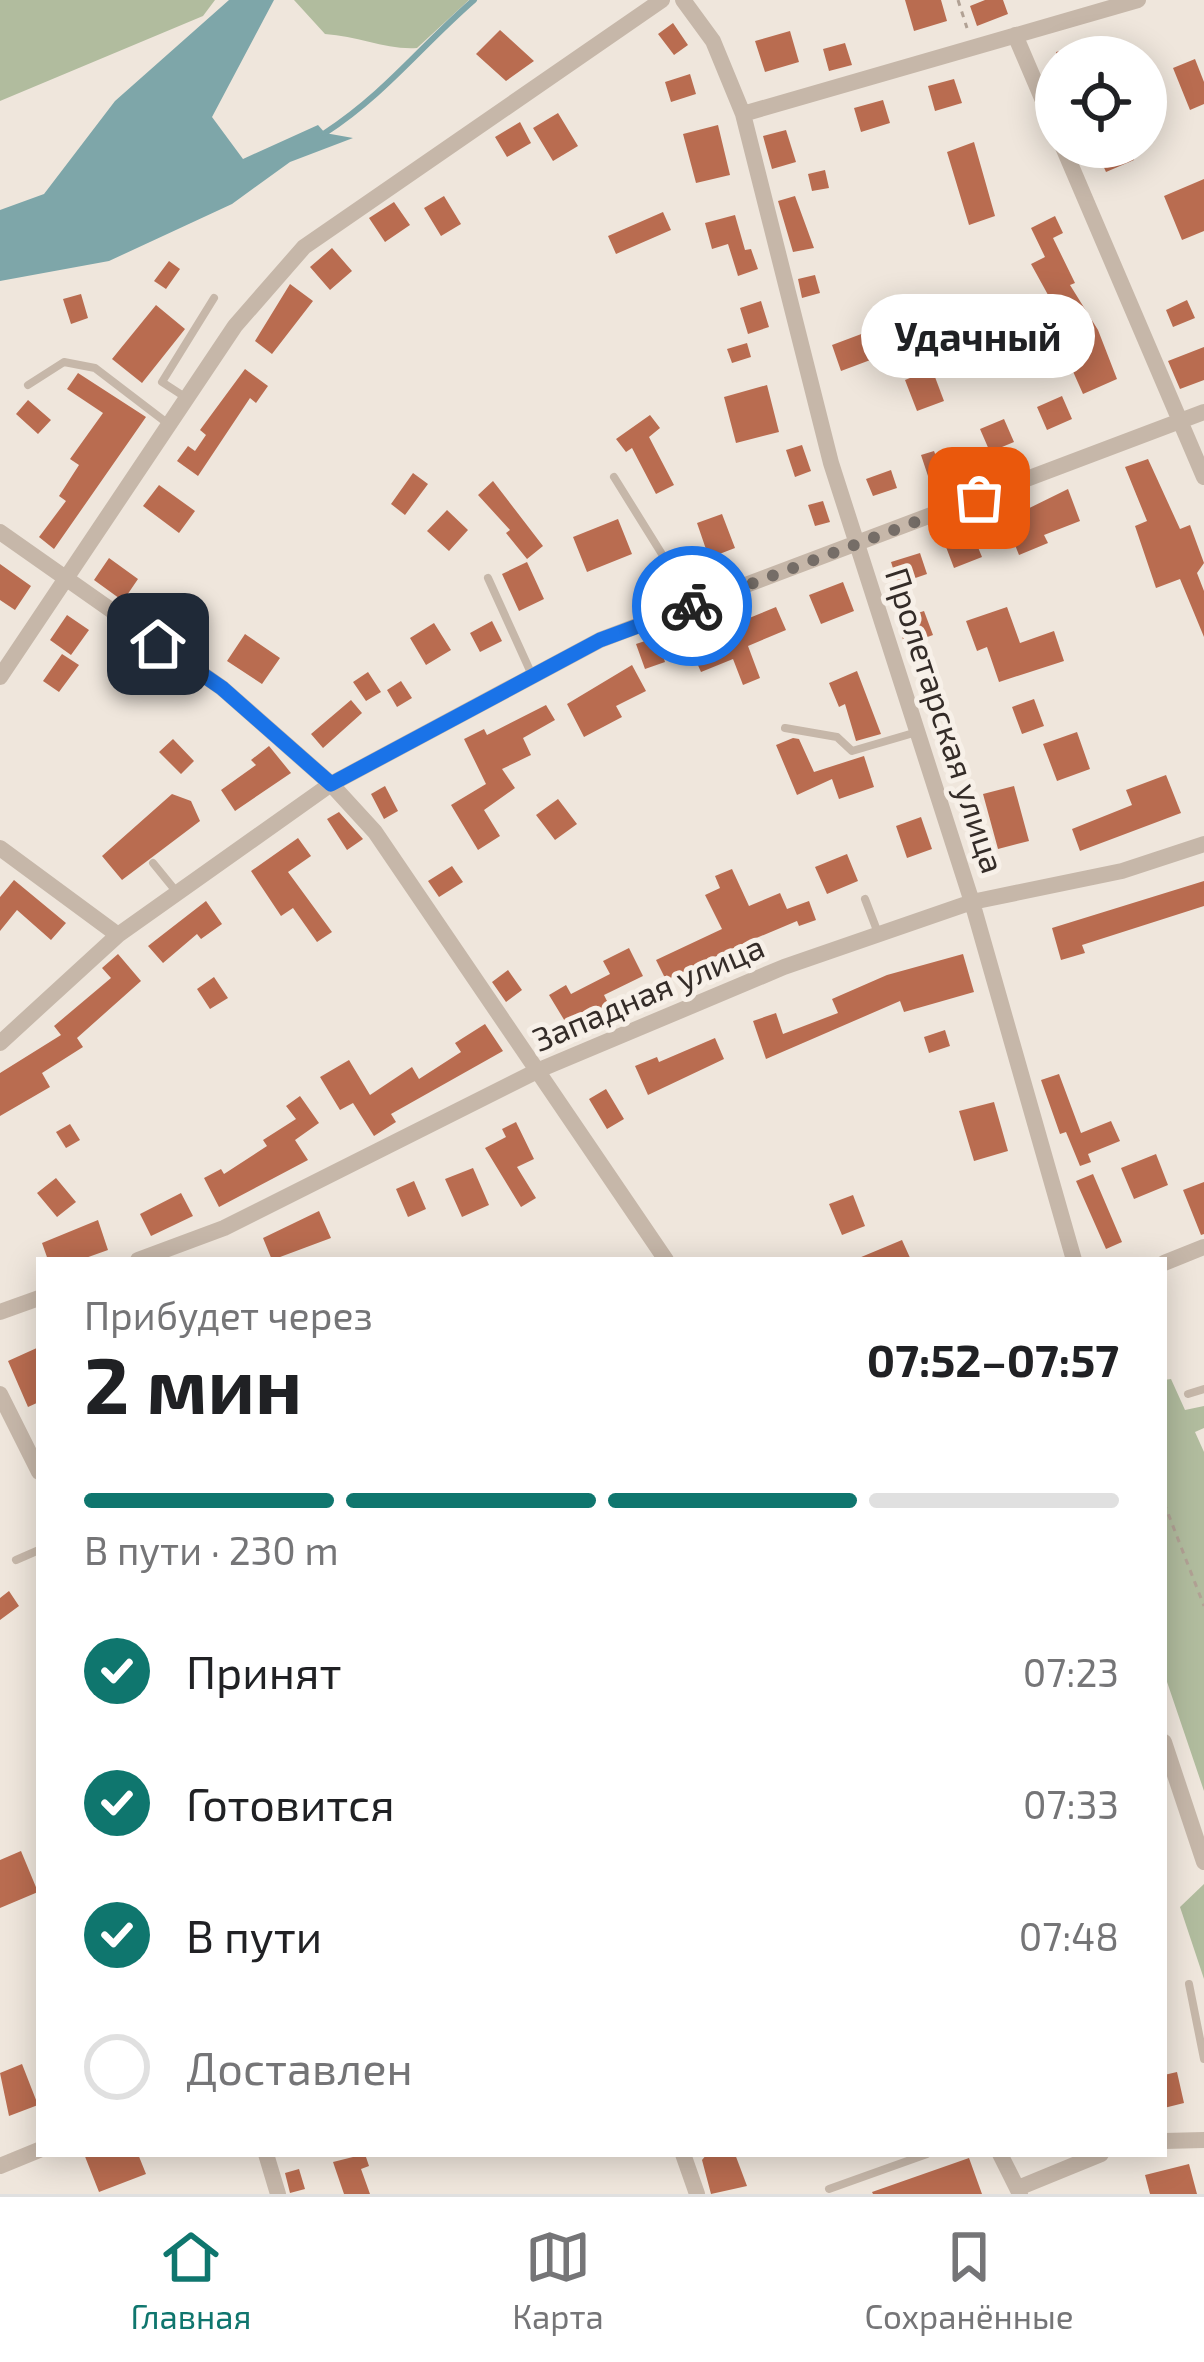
<!DOCTYPE html>
<html lang="ru">
<meta charset="utf-8">
<style>
:root{--surface:#fff;--page:#f2f2f2;--text:#202124;--muted:#757577;--line:#e0e0e0;--accent:#0f766e}
body{margin:0;font-family:"Exo 2",sans-serif;background:var(--page);color:var(--text);height:100vh;display:flex;flex-direction:column;font-size:45px;white-space:nowrap}
*{box-sizing:border-box;margin:0}
p{font-size:39px;color:var(--muted)}
.icon{flex:none;width:66px;height:66px;fill:none;stroke:currentColor;stroke-width:2;stroke-linecap:round;stroke-linejoin:round}
.map{position:relative;flex:1;overflow:hidden}
.details{position:absolute;left:36px;top:1257px;width:1131px;height:900px;display:flex;flex-direction:column;background:var(--surface);border-radius:0px;box-shadow:0 6px 30px #0003}
.details>*{flex:none}
.tools{position:absolute;left:1035px;top:36px;display:grid;gap:24px}
.tools a{display:grid;place-items:center;width:132px;height:132px;border-radius:50%;background:var(--surface);box-shadow:0 6px 30px #0003;font-size:60px}
.pin{position:absolute;display:grid;place-items:center;width:102px;height:102px;color:#fff;margin:-51px;border-radius:24px;box-shadow:0 6px 18px #0006}
.courier{position:absolute;display:grid;place-items:center;width:120px;height:120px;margin:-60px;border:9px solid #1a73e8;border-radius:50%;background:#fff;color:#222;box-shadow:0 3px 15px #0007}
.bubble{position:absolute;height:84px;border-radius:42px;background:var(--surface);box-shadow:0 6px 30px #0003;font-size:39px;font-weight:700;line-height:84px;text-align:center}
.head em{font-style:normal;font-weight:700}
.head div{display:flex;flex-direction:column-reverse}
.head{display:flex;align-items:center;justify-content:space-between;height:204px;padding:0 48px}
h1{font-size:78px;font-weight:700;line-height:90px}
.bar{display:grid;grid-template-columns:repeat(4,1fr);gap:18px 12px;align-content:center;height:144px;padding:0 48px}
.bar i{height:15px;border-radius:9px;background:var(--line)}
.bar .active{background:var(--accent)}
.bar p{grid-column:span 4}
ol{padding:0 48px;list-style:none}
li{display:flex;align-items:center;gap:36px;height:132px}
li p{margin-inline-start:auto}
li .icon{padding:12px;border-radius:50%;background:var(--accent);color:#fff;stroke-width:4}
li:last-child{color:var(--muted)}
li i{width:66px;height:66px;border:6px solid var(--line);border-radius:50%}
.tab-bar{display:flex;justify-content:space-around;align-items:center;height:168px;border-top:3px solid var(--line);background:var(--surface);font-size:33px;color:var(--muted)}
.tab-bar a{display:grid;justify-items:center;gap:6px}
.tab-bar .active{color:var(--accent)}
.map>svg:first-child{display:block}
.green{fill:#b1bc9e}
.water{fill:#7ea6a9}
.lines{fill:none;stroke-linecap:round;stroke-linejoin:round}
.stream{stroke:#7ea6a9;stroke-width:6}
.building{fill:#b96c50}
.path{stroke:#b1a194;stroke-width:3;stroke-dasharray:6 6;stroke-linecap:butt}
.service{stroke:#c6b7a9;stroke-width:8}
.minor{stroke:#c6b7a9;stroke-width:16}
.done{stroke:#756d67;stroke-width:12;stroke-dasharray:0 21.6}
.route{stroke:#1a73e8;stroke-width:15}
.labels{text-anchor:middle;dominant-baseline:central;stroke-width:10;stroke-linejoin:round;paint-order:stroke}
.street-label{font-size:33px;fill:#342c28;stroke:#f7f0e8}
</style>
<div class="map">
<svg width="1204" height="2194" viewBox="0 0 1204 2194">
<rect width="100%" height="100%" fill="#efe6dc"/>
<!-- green -->
<path class="green" d="M0,0H215L203,16L0,101Z
M294,0H469L417,48C386,50 358,36 325,34Z
M1171,1379L1185,1410L1204,1406V1428L1195,1432L1204,1452V1791L1164,1673V1380Z
M1204,1884V1979L1180,1907Z"/>
<!-- water -->
<path class="water" d="M229,0H274L212,117L243,159L318,125L325,133L353,138L290,162L232,204L109,261L0,281V210L44,194L115,101Z"/>
<g class="lines">
<!-- stream -->
<path class="stream" d="M325,133C385,94 421,46 474,0"/>
</g>
<!-- building -->
<path class="building" d="M905,0H941L947,21L914,31Z
M985,0H1003L1008,14L977,26L970,6Z
M673,23L688,45L674,55L658,34Z
M500,30L534,61L506,81L476,54Z
M790,31L799,62L765,72L755,41Z
M1097,41L1101,57H1057L1056,52Z
M845,43L852,65L829,71L823,49Z
M1195,59L1204,82V104L1190,110L1173,68Z
M690,74L696,94L671,102L665,82Z
M954,79L962,103L935,111L928,86Z
M883,100L890,123L861,132L854,108Z
M558,113L578,146L553,161L533,128Z
M520,122L531,143L507,157L495,137Z
M718,125L730,175L696,183L683,134Z
M786,130L796,162L772,169L763,136Z
M974,142L995,216L969,225L947,152Z
M1109,147H1129L1134,160L1106,172L1097,152Z
M825,170L829,188L812,191L808,174Z
M1204,179V231L1182,240L1164,196Z
M444,196L461,224L441,236L424,208Z
M795,196L814,248L793,252L778,201Z
M394,202L410,225L385,242L369,218Z
M663,212L671,230L616,254L608,236Z
M735,215L745,250L751,249L758,269L738,276L728,244L712,249L705,223Z
M1055,216L1063,233L1053,238L1075,283L1070,285L1098,330L1117,379L1083,394L1071,367L1085,362L1031,264L1045,257L1031,228Z
M332,248L352,271L330,290L310,267Z
M169,261L180,269L166,289L154,281Z
M815,275L820,293L802,298L798,279Z
M290,284L313,301L272,354L255,341Z
M81,294L88,318L71,324L63,299Z
M1187,300L1195,318L1173,327L1166,310Z
M761,301L769,327L748,334L740,308Z
M156,305L185,329L142,383L112,359Z
M864,333L873,359L841,371L832,345Z
M747,343L751,357L732,363L727,349Z
M1204,347V380L1180,389L1168,361Z
M245,369L268,386L256,403L250,398L198,476L177,461L188,446L195,451L206,435L200,430Z
M932,369L944,401L917,411L905,380Z
M78,373L146,417L54,549L39,537L66,501L59,496L79,465L70,459L103,413L67,389Z
M767,385L779,432L736,443L724,397Z
M1062,396L1072,419L1047,430L1037,407Z
M28,400L51,420L38,434L16,414Z
M650,415L660,428L649,437L674,485L656,494L632,448L626,452L616,439Z
M1004,419L1014,442L990,452L980,429Z
M802,445L811,471L795,477L786,450Z
M934,451L943,475L929,479L921,455Z
M1148,459L1180,529L1190,525L1204,563L1197,573L1204,591V637L1180,579L1156,588L1135,526L1147,521L1125,467Z
M891,470L897,488L873,496L866,479Z
M413,473L428,484L405,515L391,504Z
M493,481L543,546L527,559L506,533L510,530L478,495Z
M159,485L195,511L179,533L143,506Z
M1068,489L1080,521L1044,535L1048,543L1019,555L1005,520Z
M823,501L830,522L815,526L808,505Z
M447,510L468,530L449,551L427,531Z
M722,514L735,548L709,558L697,523Z
M618,519L632,554L587,572L573,537Z
M970,528L982,557L954,568L943,539Z
M920,553L927,574L898,584L891,562Z
M109,558L138,579L123,601L94,580Z
M527,562L544,599L519,611L502,574Z
M0,564L31,586L15,610L0,600Z
M843,582L854,611L821,624L809,595Z
M776,607L786,630L748,646L760,678L743,685L733,659L701,672L688,643Z
M1007,607L1020,643L1054,631L1064,661L999,682L987,647L977,651L966,621Z
M924,611L933,635L905,645L896,620Z
M67,615L89,630L71,655L50,640Z
M492,621L502,641L480,652L470,633Z
M434,623L451,650L426,665L410,638Z
M245,634L280,658L262,684L227,661Z
M657,637L665,662L645,669L636,644Z
M62,654L79,665L59,692L43,681Z
M632,665L646,691L616,706L622,717L584,737L567,704Z
M857,671L881,734L856,741L845,704L839,707L829,683Z
M368,672L381,692L366,701L353,682Z
M401,681L412,698L397,707L387,690Z
M1034,699L1044,726L1022,734L1012,707Z
M351,700L362,713L323,748L311,734Z
M546,705L555,720L523,738L531,755L502,769L515,788L484,810L500,836L478,850L451,805L486,784L464,739L484,729L487,735Z
M1077,732L1090,769L1057,781L1043,744Z
M793,738L799,739L814,772L864,756L874,787L839,799L832,779L797,795L776,745Z
M173,739L194,761L181,774L159,752Z
M269,746L291,773L235,811L221,790L256,765L251,760Z
M1166,775L1181,813L1080,851L1072,829L1132,805L1126,790Z
M385,786L398,811L384,819L371,794Z
M1014,786L1029,841L998,849L983,794Z
M172,794L191,801L200,821L122,880L102,856Z
M558,799L577,824L555,840L536,815Z
M339,812L363,839L347,850L327,819Z
M921,817L932,849L907,858L896,826Z
M298,838L311,856L288,872L332,932L317,942L293,908L281,916L251,871Z
M847,854L858,881L827,894L815,867Z
M452,866L463,882L439,897L428,881Z
M732,869L749,906L780,893L787,909L809,901L816,920L799,926L797,921L742,944L666,980L656,960L722,929L705,895L720,888L715,876Z
M14,880L66,923L51,940L17,910L0,931V897Z
M1204,881V906L1082,945L1085,953L1061,960L1052,928Z
M206,901L222,924L201,939L197,934L163,963L148,946Z
M629,948L643,976L604,995L611,1009L594,1018L589,1009L566,1023L549,995L566,985L571,994L610,974L603,961Z
M118,954L141,981L77,1038L83,1047L42,1073L50,1087L0,1116V1073L61,1035L54,1026L111,978L102,968Z
M963,954L974,992L904,1012L900,1001L766,1059L753,1021L776,1013L783,1034L838,1013L832,999L887,975Z
M508,970L522,990L506,1002L492,982Z
M214,977L228,998L210,1009L197,989Z
M485,1024L503,1051L391,1114L396,1122L374,1136L353,1103L340,1110L320,1077L349,1060L370,1095L412,1067L419,1079L461,1052L455,1043Z
M945,1030L950,1046L929,1053L924,1037Z
M715,1038L724,1059L648,1095L635,1066L657,1057L659,1062Z
M1059,1074L1081,1133L1111,1121L1120,1141L1088,1154L1091,1162L1080,1166L1066,1132L1060,1134L1041,1080Z
M606,1089L624,1119L607,1129L589,1099Z
M300,1096L319,1123L295,1140L308,1160L219,1207L204,1178L221,1169L224,1174L267,1146L263,1140L296,1119L286,1106Z
M994,1102L1008,1151L974,1161L959,1111Z
M516,1122L534,1159L517,1167L536,1198L521,1207L485,1148L506,1137L502,1129Z
M70,1124L80,1140L66,1148L56,1132Z
M1156,1154L1168,1185L1134,1199L1121,1168Z
M473,1168L489,1205L462,1217L445,1179Z
M1093,1174L1122,1242L1106,1249L1076,1181Z
M56,1178L76,1202L57,1217L37,1193Z
M414,1181L426,1209L408,1217L396,1189Z
M1204,1182V1234L1201,1235L1183,1190Z
M181,1193L193,1216L151,1236L140,1214Z
M853,1195L865,1226L842,1235L829,1204Z
M319,1211L331,1238L272,1260L263,1238Z
M98,1220L108,1250L80,1260H48L42,1243Z
M902,1240L911,1260H854Z
M39,1347V1402L28,1407L8,1361Z
M9,1591L19,1606L0,1620V1598Z
M21,1851L38,1892L0,1908V1860Z
M22,2064L38,2105L9,2116L0,2073Z
M1177,2072L1184,2103L1164,2108V2075Z
M84,2154H138L146,2174L99,2192Z
M365,2154L369,2166L361,2169L370,2194H344L333,2162Z
M707,2154H735L747,2186L711,2194L702,2160Z
M969,2158L982,2194H873L872,2192Z
M1189,2164L1197,2194H1150L1145,2175Z
M299,2169L305,2189L290,2193L285,2173Z"/>
<g class="lines">
<!-- path -->
<path class="path" d="M958,0L967,28
M1164,1503L1204,1606"/>
<!-- service -->
<path class="service" d="M28,385L64,362L95,368L167,423
M185,397L162,382L214,298
M614,477L693,604
M488,578L532,675
M785,728L837,737L852,751L917,732
M153,863L175,890
M865,899L878,933
M1188,1394L1204,1389
M16,1560L39,1550
M1189,1984L1204,2059
M829,2189L927,2154"/>
<!-- minor -->
<path class="minor" d="M683,0L713,41L743,114L831,463L972,902L1074,1260
M1015,35L1056,131
M743,114L1138,0
M1063,147L1204,477
M0,532L222,688L331,784L375,832L666,1260
M0,677L235,326L304,247L662,0
M0,848L118,935
M0,1043L118,935L331,784L600,640L1204,412
M138,1260L224,1228L539,1070L784,967L972,902L1122,871L1204,844
M1164,1263L1204,1247
M0,1312L39,1298
M0,1394L39,1472
M1164,1742L1204,1862
M1164,2141L1204,2140
M266,2154L278,2194
M683,2154L697,2194
M1000,2154L1020,2194
M0,2166L39,2150
M1018,2188L1101,2154"/>
</g>
<g class="lines">
<!-- done -->
<path class="done" d="M692,606L979,498"/>
<!-- route -->
<path class="route" d="M158,644L222,688L331,784L600,640L692,606"/>
</g>
<g class="labels">
<!-- street labels -->
<g class="street-label">
<text transform="translate(946 720) rotate(72)">Пролетарская улица</text>
<text transform="translate(648 992) rotate(-23)">Западная улица</text>
</g>
</g>
</svg>
<div class="tools">
<a><svg class="icon" aria-label="locate" viewBox="0 0 24 24"><circle cx="12" cy="12" r="6"/><path d="M12 2v4M12 18v4M2 12h4M18 12h4"/></svg></a>
</div>
<div class="pin" style="left:979px;top:498px;background:#ea580c"><svg class="icon" aria-label="bag" viewBox="0 0 24 24"><path d="M5 8h14l-1 12H6zM9 8a3 3 0 0 1 6 0"/></svg></div>
<div class="pin" style="left:158px;top:644px;background:#1f2937"><svg class="icon" aria-label="home" viewBox="0 0 24 24"><path d="M3 11l9-7 9 7M6 9v11h12V9"/></svg></div>
<div class="courier" style="left:692px;top:606px"><svg class="icon" aria-label="bike" viewBox="0 0 24 24"><circle cx="6" cy="16" r="4"/><circle cx="18" cy="16" r="4"/><path d="M6 16l4-8h5l3 8M10 8l3 8H6M13 5h3"/></svg></div>
<div class="bubble" style="left:861px;top:294px;width:234px">Удачный</div>
<section class="details">
<div class="head"><div><h1>2 мин</h1><p>Прибудет через</p></div><em>07:52–07:57</em></div>
<div class="bar"><i class="active"></i><i class="active"></i><i class="active"></i><i></i><p>В пути · 230 m</p></div>
<ol>
<li><svg class="icon" aria-label="check" viewBox="0 0 24 24"><path d="M5 12l5 5 9-10"/></svg>Принят<p>07:23</p></li>
<li><svg class="icon" aria-label="check" viewBox="0 0 24 24"><path d="M5 12l5 5 9-10"/></svg>Готовится<p>07:33</p></li>
<li><svg class="icon" aria-label="check" viewBox="0 0 24 24"><path d="M5 12l5 5 9-10"/></svg>В пути<p>07:48</p></li>
<li><i></i>Доставлен</li>
</ol>
</section>
</div>
<nav class="tab-bar">
<a class="active"><svg class="icon" aria-label="home" viewBox="0 0 24 24"><path d="M3 11l9-7 9 7M6 9v11h12V9"/></svg>Главная</a>
<a><svg class="icon" aria-label="map" viewBox="0 0 24 24"><path d="M3 6l6-2 6 2 6-2v14l-6 2-6-2-6 2zM9 4v14M15 6v14"/></svg>Карта</a>
<a><svg class="icon" aria-label="saved" viewBox="0 0 24 24"><path d="M7 4h10v16l-5-4-5 4z"/></svg>Сохранённые</a>
</nav>
